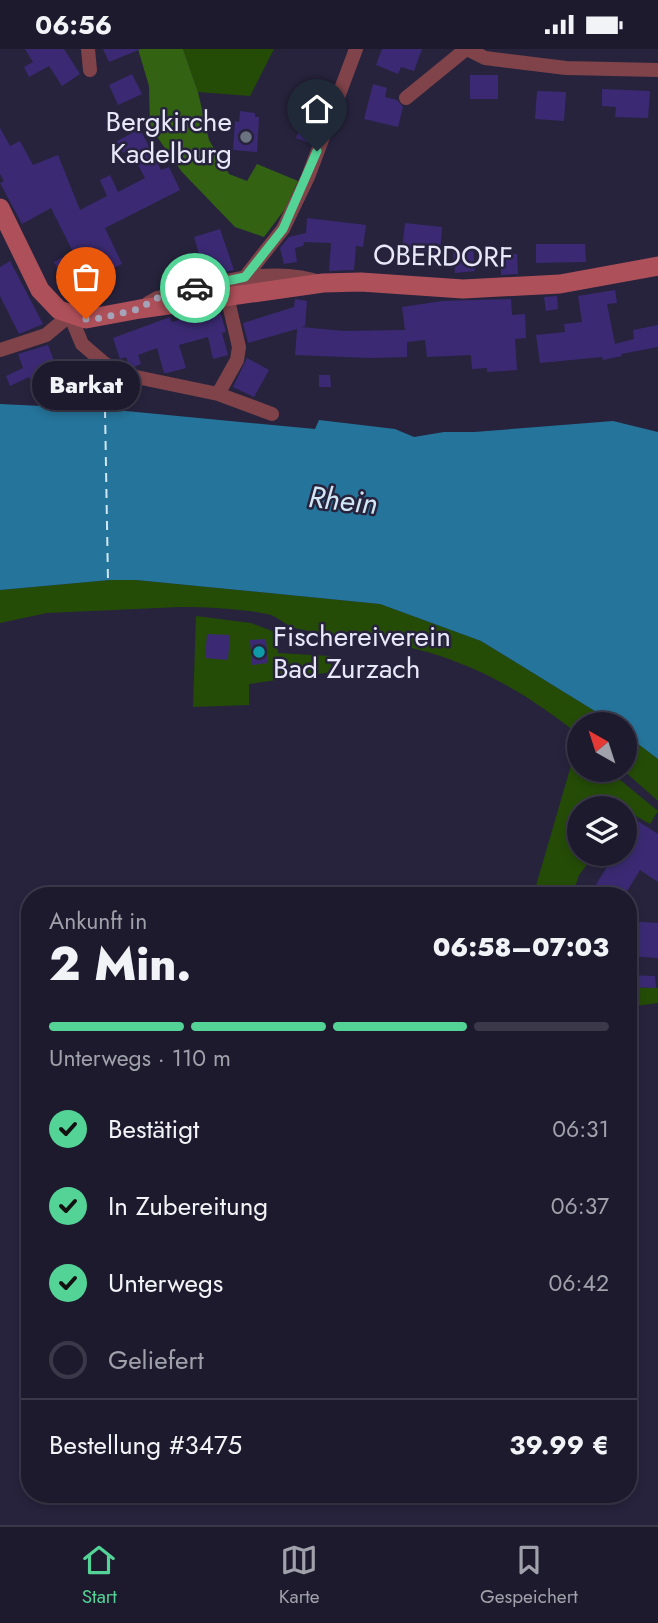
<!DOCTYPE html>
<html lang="de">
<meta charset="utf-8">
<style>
:root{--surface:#1d1a2e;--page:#252336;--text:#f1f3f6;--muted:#a0a1aa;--line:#3b384a;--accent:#53d396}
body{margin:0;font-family:Jost,sans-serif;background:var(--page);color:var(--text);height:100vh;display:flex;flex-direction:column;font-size:26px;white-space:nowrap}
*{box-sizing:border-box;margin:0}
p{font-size:23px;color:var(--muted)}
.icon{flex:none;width:38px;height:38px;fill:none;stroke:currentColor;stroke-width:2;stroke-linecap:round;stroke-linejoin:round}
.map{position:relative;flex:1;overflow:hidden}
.sheet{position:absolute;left:21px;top:838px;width:616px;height:616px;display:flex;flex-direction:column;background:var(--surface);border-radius:28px;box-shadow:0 4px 10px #0003,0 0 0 2px var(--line)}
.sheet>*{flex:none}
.needle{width:46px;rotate:321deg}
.buttons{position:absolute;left:567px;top:663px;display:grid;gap:14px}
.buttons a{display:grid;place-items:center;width:70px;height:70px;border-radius:50%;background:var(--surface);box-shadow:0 4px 10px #0003,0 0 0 2px var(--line);font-size:35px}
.pin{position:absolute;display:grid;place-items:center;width:60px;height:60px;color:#fff;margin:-72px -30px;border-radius:50% 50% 50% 0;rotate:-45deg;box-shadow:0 0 7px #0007}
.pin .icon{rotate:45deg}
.courier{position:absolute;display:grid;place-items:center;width:70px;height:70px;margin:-35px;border:5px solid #53d396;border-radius:50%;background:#fff;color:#222;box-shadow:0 2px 9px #0007}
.bubble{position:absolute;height:49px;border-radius:24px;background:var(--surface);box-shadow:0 4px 10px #0003,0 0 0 2px var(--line);font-size:23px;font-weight:800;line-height:49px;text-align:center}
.summary em{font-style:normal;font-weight:800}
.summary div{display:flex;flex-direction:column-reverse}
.summary{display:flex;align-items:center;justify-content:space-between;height:119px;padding:0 28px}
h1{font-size:46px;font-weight:800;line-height:52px}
.bar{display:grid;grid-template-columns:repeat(4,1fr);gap:10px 7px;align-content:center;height:84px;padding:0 28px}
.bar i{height:9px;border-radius:5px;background:var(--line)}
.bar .active{background:var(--accent)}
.bar p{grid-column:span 4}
.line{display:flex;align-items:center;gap:18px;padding:0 28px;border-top:2px solid var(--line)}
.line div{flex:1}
ol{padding:0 28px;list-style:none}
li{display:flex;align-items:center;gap:21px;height:77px}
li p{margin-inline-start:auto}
li .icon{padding:7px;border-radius:50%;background:var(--accent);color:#111;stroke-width:4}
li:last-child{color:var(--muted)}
li i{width:38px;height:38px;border:4px solid var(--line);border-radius:50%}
.status{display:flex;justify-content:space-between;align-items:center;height:49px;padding:0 35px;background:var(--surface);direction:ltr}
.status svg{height:19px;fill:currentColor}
.tab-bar{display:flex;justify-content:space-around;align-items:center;height:98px;border-top:2px solid var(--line);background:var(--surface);font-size:19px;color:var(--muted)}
.tab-bar a{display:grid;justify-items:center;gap:4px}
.tab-bar .active{color:var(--accent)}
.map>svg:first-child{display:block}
.green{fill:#244c07}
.forest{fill:#326212}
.water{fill:#25749b}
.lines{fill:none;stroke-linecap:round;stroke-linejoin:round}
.ferry{stroke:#d1e7f5;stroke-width:2;stroke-dasharray:9 7;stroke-linecap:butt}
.building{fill:#3b2a73}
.street{stroke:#7f4349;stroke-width:14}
.secondary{stroke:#ae505a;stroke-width:19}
.done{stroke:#a5a3b7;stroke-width:7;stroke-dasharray:0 12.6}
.route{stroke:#53d396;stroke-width:9}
.worship-dot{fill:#6b7280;stroke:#27233d;stroke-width:2.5}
.culture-dot{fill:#0f9aa8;stroke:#27233d;stroke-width:2.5}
.labels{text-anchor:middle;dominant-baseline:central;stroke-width:5;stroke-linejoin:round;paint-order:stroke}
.poi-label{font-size:28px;fill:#e9e8f9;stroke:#27233d;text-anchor:end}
.street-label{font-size:28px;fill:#e9e8f9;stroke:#27233d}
.water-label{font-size:30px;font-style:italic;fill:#d1e7f5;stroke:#27233d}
</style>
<div class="status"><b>06:56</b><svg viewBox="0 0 49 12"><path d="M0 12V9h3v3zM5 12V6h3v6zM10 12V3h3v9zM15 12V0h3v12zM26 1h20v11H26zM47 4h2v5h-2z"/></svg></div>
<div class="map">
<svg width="658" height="1476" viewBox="0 0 658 1476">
<rect width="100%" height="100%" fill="#27233d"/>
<!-- green -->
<path class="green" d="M183,0H274L250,47L198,43Z
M110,531H136L380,555L481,592L598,664L613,675L579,676V686C525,642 467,610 399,596C366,589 332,587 299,580C287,578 281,570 271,566C248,560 204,558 180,558L47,564L0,574V541Z
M196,567L251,574L275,583L278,604L330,607L332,623L249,635V656L193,658Z
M625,685L658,710V752L623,721Z
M577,696L579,697V721H608L658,762L650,775L627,762L625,764V760H579V805H595L579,826L572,847H533Z
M628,938L658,939V954L628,958Z"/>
<!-- forest -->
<path class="forest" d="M138,0H183L198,43L209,91L229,125L247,132L257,115L298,132L285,160L264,188L235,178L182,123L150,78L149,37Z"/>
<!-- water -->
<path class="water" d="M0,355L105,360L315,380L319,371L395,380L414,388L444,383H474L613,372L658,383V710L625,685V676L613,675L598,664L481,592L380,555L136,531H110L0,541Z"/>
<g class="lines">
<!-- ferry -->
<path class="ferry" d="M105,360L108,533"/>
</g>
<!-- building -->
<path class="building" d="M25,0H64L80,25L62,37L49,17L29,28L24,18L33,13Z
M103,0H141L109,13Z
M382,0H422L414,22L401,18L398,25L376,16Z
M132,25L142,45L118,56L109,36Z
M470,26H498V50H470Z
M373,35L387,39L385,48L397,51L403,58L398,78L364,70Z
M602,40L650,42L648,69L615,68L616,58L602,57Z
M537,42L566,43L564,72L535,70Z
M307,60L321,65L310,94L296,89Z
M240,62L255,64V68H259L257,103L233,101L235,72L239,73Z
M0,79L10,97L20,92L33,116L58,106L80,161L107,147L100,131L110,126L118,143L145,129L134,108L131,110L126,102L123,104L117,92L140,80L161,121L169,118L180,141L105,179L122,215L68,240L54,213L73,203L51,159L22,175L0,134L4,132L0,125Z
M307,169L366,176L363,198L356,197L354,221L329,222L331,194L304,193L303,197L295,199L297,213L284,215L280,199L289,188L306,184Z
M405,174L442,178L440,204L402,200Z
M220,180L234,221L188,231L182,214L200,208L194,188Z
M536,195H585L586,213L536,214Z
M473,200L475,222L455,224L453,202Z
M501,205H517L518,225L501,226Z
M10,212L43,275L19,285L0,247V218Z
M615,241L617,254L607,255L615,295L634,290L633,281L658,276V298L621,305L622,307L603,311L602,308L540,314L536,286L565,283L564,275L582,273L578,247Z
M557,247L558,260L546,262L544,248Z
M295,250L307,252L305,277L301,278L344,282L405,281L402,258L442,252L511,250L512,266L525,265L526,289L515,290L517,321L487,323V319L472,320L471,306L427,308L425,291L407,293V308L370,309L295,306L297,280L248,294L243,274L294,258Z
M197,265L199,271L221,265L226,283L222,284L228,306L213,310L208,288L179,296L186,319L167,324H164L157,299L138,306L141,315L134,318L129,317L126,308L120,310L113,289L170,268L172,273Z
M48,296L54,312L39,317L42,325L29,330V328L10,337L6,327L23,319L18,305Z
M247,309L269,321L254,348L233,338Z
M319,326H330L331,338H319Z
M207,585L230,586L228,611L205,609Z
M266,590L268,614L252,616L250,591Z
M636,771L658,785V833L640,821L624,847H612L595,837L615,805H625V789Z
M628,872L658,874V909L628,907Z
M628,926L655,927L656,939L628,938Z"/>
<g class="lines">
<!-- street -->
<path class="street" d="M88,0L90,21
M467,0L485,9L566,19L658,21
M406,49L466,0
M245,228L283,180L308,128L356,0
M148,254L157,249C206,236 273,215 322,234
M0,301L46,286L70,266L82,295L104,314L122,325L218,345L272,365
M218,345L237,311L239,298L227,247"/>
<!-- secondary -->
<path class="secondary" d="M0,159L40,241L59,261L86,270L140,260L323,234L361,233L463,240L560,235L658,217"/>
</g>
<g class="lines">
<!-- done -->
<path class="done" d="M86,270L101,269L139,260L157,249L195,239"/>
<!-- route -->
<path class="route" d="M195,239L245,228L283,180L317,102"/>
</g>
<!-- markers -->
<circle class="worship-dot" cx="246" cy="88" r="7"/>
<circle class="culture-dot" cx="259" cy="603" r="7"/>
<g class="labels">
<!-- poi labels -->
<g class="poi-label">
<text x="232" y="72">Bergkirche<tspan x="232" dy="32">Kadelburg</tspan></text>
<text x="273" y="587" text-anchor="start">Fischereiverein<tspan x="273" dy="32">Bad Zurzach</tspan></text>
</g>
<!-- street labels -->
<g class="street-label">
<text transform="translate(443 207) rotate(1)">OBERDORF</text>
</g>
<!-- water labels -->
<g class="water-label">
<text transform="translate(343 451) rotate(6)">Rhein</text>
</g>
</g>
</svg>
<div class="buttons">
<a><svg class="needle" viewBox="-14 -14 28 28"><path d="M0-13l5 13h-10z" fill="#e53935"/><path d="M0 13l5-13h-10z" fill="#a0a1aa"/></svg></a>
<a><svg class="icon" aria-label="layers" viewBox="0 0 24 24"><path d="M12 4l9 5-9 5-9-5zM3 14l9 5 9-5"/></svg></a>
</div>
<div class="pin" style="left:86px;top:270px;background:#ea580c"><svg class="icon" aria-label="bag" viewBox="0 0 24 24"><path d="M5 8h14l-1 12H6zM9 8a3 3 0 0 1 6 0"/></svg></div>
<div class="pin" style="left:317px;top:102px;background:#1f2937"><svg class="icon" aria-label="home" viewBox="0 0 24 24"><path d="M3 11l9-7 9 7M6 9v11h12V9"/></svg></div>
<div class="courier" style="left:195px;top:239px"><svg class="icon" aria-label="car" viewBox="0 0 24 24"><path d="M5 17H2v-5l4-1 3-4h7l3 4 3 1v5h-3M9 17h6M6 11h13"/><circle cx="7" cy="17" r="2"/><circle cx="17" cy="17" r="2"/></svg></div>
<div class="bubble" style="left:32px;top:312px;width:108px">Barkat</div>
<section class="sheet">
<div class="summary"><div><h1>2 Min.</h1><p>Ankunft in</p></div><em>06:58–07:03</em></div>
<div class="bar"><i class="active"></i><i class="active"></i><i class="active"></i><i></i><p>Unterwegs · 110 m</p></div>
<ol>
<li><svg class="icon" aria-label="check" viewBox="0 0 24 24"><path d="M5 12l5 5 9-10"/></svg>Bestätigt<p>06:31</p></li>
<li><svg class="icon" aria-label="check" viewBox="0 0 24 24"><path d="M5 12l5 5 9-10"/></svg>In Zubereitung<p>06:37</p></li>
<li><svg class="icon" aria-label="check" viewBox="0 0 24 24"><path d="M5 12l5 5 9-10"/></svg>Unterwegs<p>06:42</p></li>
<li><i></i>Geliefert</li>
</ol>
<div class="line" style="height:91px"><div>Bestellung #3475</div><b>39.99 €</b></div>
</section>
</div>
<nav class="tab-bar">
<a class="active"><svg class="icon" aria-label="home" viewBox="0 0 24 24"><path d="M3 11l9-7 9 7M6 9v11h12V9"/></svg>Start</a>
<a><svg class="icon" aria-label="map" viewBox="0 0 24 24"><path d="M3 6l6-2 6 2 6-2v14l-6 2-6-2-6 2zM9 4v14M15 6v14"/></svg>Karte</a>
<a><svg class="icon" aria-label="saved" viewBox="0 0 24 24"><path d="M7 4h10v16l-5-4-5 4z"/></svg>Gespeichert</a>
</nav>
